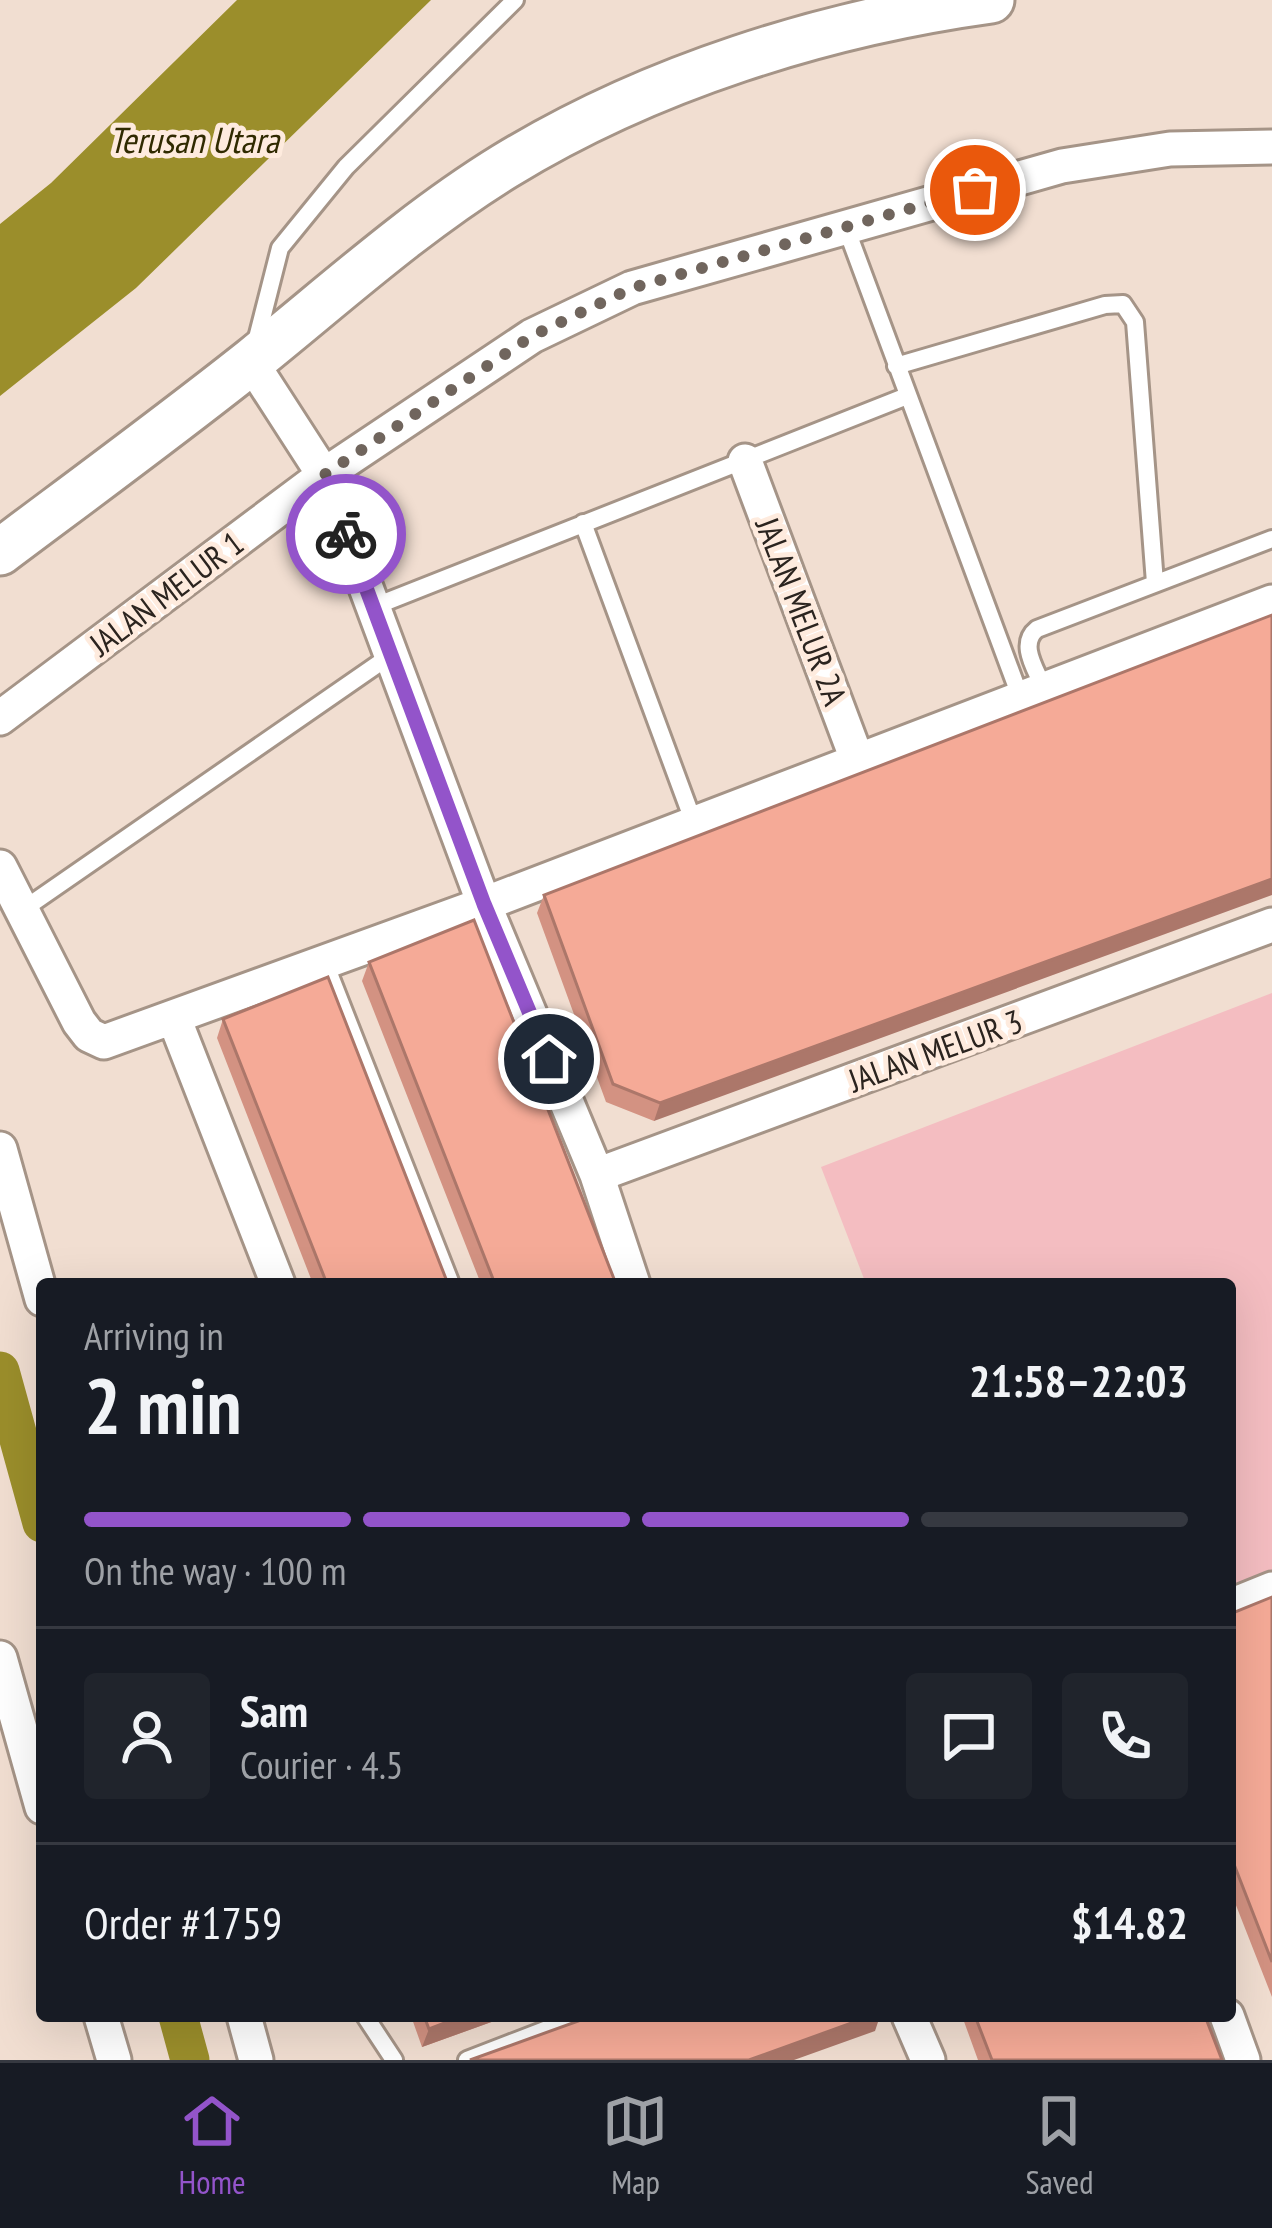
<!DOCTYPE html>
<meta charset="utf-8">
<style>
:root{--surface:#171b24;--page:#20242c;--text:#f1f3f6;--muted:#9ea1a6;--line:#363941;--accent:#9354ca}
body{margin:0;font-family:"PT Sans Narrow",sans-serif;background:var(--page);color:var(--text);height:100vh;display:flex;flex-direction:column;font-size:45px;white-space:nowrap}
*{box-sizing:border-box;margin:0}
p{font-size:39px;color:var(--muted)}
.icon{flex:none;width:66px;height:66px;fill:none;stroke:currentColor;stroke-width:2;stroke-linecap:round;stroke-linejoin:round}
.map{position:relative;flex:1;overflow:hidden}
.panel{position:absolute;left:36px;top:1278px;width:1200px;height:744px;display:flex;flex-direction:column;background:var(--surface);border-radius:12px;box-shadow:0 12px 48px #0002}
.panel>*{flex:none}
.pin{position:absolute;display:grid;place-items:center;width:102px;height:102px;color:#fff;margin:-51px;border:6px solid #fff;border-radius:50%;box-shadow:0 3px 12px #0007}
.courier{position:absolute;display:grid;place-items:center;width:120px;height:120px;margin:-60px;border:9px solid #9354ca;border-radius:50%;background:#fff;color:#222;box-shadow:0 3px 15px #0007}
.summary em{font-style:normal;font-weight:800}
.summary div{display:flex;flex-direction:column-reverse}
.summary{display:flex;align-items:center;justify-content:space-between;height:204px;padding:0 48px}
h1{font-size:78px;font-weight:800;line-height:90px}
.bar{display:grid;grid-template-columns:repeat(4,1fr);gap:18px 12px;align-content:center;height:144px;padding:0 48px}
.bar i{height:15px;border-radius:9px;background:var(--line)}
.bar .active{background:var(--accent)}
.bar p{grid-column:span 4}
.line{display:flex;align-items:center;gap:30px;padding:0 48px;border-top:3px solid var(--line)}
.line div{flex:1}
.round{display:grid;place-items:center;flex:none;width:126px;height:126px;border-radius:12px;background:var(--page)}
.tab-bar{display:flex;justify-content:space-around;align-items:center;height:168px;border-top:3px solid var(--line);background:var(--surface);font-size:33px;color:var(--muted)}
.tab-bar a{display:grid;justify-items:center;gap:6px}
.tab-bar .active{color:var(--accent)}
.map>svg:first-child{display:block}
.green{fill:#f4bdc1}
.water{fill:#9b8e2b}
.lines{fill:none;stroke-linecap:round;stroke-linejoin:round}
.canal{stroke:#9b8e2b;stroke-width:39}
.service-casing{stroke:#a59487;stroke-width:22}
.minor-casing{stroke:#a59487;stroke-width:39}
.secondary-casing{stroke:#a59487;stroke-width:51}
.service{stroke:#fff;stroke-width:16}
.minor{stroke:#fff;stroke-width:33}
.secondary{stroke:#fff;stroke-width:45}
.wall{fill:#d39282}
.shaded-wall{fill:#ac776a}
.building{fill:#f5aa97;stroke:#ac776a;stroke-width:3}
.done{stroke:#70655d;stroke-width:12;stroke-dasharray:0 21.6}
.route{stroke:#9354ca;stroke-width:15}
.labels{text-anchor:middle;dominant-baseline:central;stroke-width:10;stroke-linejoin:round;paint-order:stroke}
.street-label{font-size:33px;fill:#2b241f;stroke:#feebde}
.water-label{font-size:36px;font-style:italic;fill:#302a00;stroke:#feebde}
</style>
<div class="map">
<svg width="1272" height="2060" viewBox="0 0 1272 2060">
<rect width="100%" height="100%" fill="#f1ded1"/>
<!-- green -->
<path class="green" d="M1272,993V1576L1230,1592V1284H866L821,1167Z"/>
<!-- water -->
<path class="water" d="M237,0H431L136,288L0,396V224L51,183Z"/>
<g class="lines">
<!-- canal -->
<path class="canal" d="M0,1371L42,1523
M178,2016L190,2060"/>
<!-- service casing -->
<g class="service-casing">
<path id="service" d="M845,225L1020,696
M255,346L280,248L346,167L515,0
M896,366L1105,305L1123,304L1135,322L1155,583
M583,523L694,823
M373,607L907,396
M1043,687C1036,669 1018,644 1037,629L1272,539
M21,911L391,655
M325,963L451,1284
M365,2016L394,2060
M467,2060L581,2016"/>
</g>
<!-- minor casing -->
<g class="minor-casing">
<path id="minor" d="M251,362L324,475L484,904L597,1175L633,1284
M745,461L858,762
M0,718L324,475L532,336L632,288L1062,166L1170,149L1272,147
M0,867L79,1022L89,1035L104,1042L484,904L1272,602
M174,1018L278,1284
M0,1149L42,1299
M597,1175L1272,925
M1230,1606L1272,1589
M0,1658L42,1807
M101,2016L114,2060
M244,2016L256,2060
M909,2016L928,2060
M1227,2016L1243,2060"/>
</g>
<!-- secondary casing -->
<g class="secondary-casing">
<path id="secondary" d="M0,552C84,489 170,426 253,360C335,294 414,222 505,166C649,78 824,23 991,0"/>
</g>
<!-- service -->
<use href="#service" class="service"/>
<!-- minor -->
<use href="#minor" class="minor"/>
<!-- secondary -->
<use href="#secondary" class="secondary"/>
</g>
<!-- wall -->
<path class="wall" d="M1272,615L654,1121L606,1102L537,913L544,895Z
M369,962L616,1284H481L362,981Z
M223,1019L448,1284H313L217,1038Z
M1272,1597V1997L1230,1890V1614Z
M411,2016H508L422,2047Z
M962,2016H1205L1222,2060H978Z"/>
<!-- shaded-wall -->
<path class="shaded-wall" d="M1272,879V895L654,1121L660,1103Z
M463,2016H508L422,2047L429,2029Z
M871,2016H880L875,2031L794,2060H749Z"/>
<!-- building -->
<path class="building" d="M1272,615V879L660,1103L613,1084L544,895Z
M474,920L616,1284H495L369,962Z
M328,977L448,1284H327L223,1019Z
M1272,1597V1962L1230,1854V1614Z
M424,2016H463L429,2029Z
M592,2016H871L749,2060H470Z
M975,2016H1205L1222,2060H992Z"/>
<g class="lines">
<!-- done -->
<path class="done" d="M346,534L324,475L532,336L632,288L975,190"/>
<!-- route -->
<path class="route" d="M346,534L484,904L549,1059"/>
</g>
<g class="labels">
<!-- street labels -->
<g class="street-label">
<text transform="translate(166 593) rotate(-37)">JALAN MELUR 1</text>
<text transform="translate(802 611) rotate(69)">JALAN MELUR 2A</text>
<text transform="translate(935 1050) rotate(-20)">JALAN MELUR 3</text>
</g>
<!-- water labels -->
<g class="water-label">
<text x="194" y="139">Terusan Utara</text>
</g>
</g>
</svg>
<div class="pin" style="left:975px;top:190px;background:#ea580c"><svg class="icon" aria-label="bag" viewBox="0 0 24 24"><path d="M5 8h14l-1 12H6zM9 8a3 3 0 0 1 6 0"/></svg></div>
<div class="pin" style="left:549px;top:1059px;background:#1f2937"><svg class="icon" aria-label="home" viewBox="0 0 24 24"><path d="M3 11l9-7 9 7M6 9v11h12V9"/></svg></div>
<div class="courier" style="left:346px;top:534px"><svg class="icon" aria-label="bike" viewBox="0 0 24 24"><circle cx="6" cy="16" r="4"/><circle cx="18" cy="16" r="4"/><path d="M6 16l4-8h5l3 8M10 8l3 8H6M13 5h3"/></svg></div>
<section class="panel">
<div class="summary"><div><h1>2 min</h1><p>Arriving in</p></div><em>21:58–22:03</em></div>
<div class="bar"><i class="active"></i><i class="active"></i><i class="active"></i><i></i><p>On the way · 100 m</p></div>
<div class="line" style="height:216px"><a class="round"><svg class="icon" aria-label="person" viewBox="0 0 24 24"><circle cx="12" cy="8" r="4"/><path d="M4 21q1-7 8-7t8 7"/></svg></a><div><b>Sam</b><p>Courier · 4.5</p></div><a class="round"><svg class="icon" aria-label="chat" viewBox="0 0 24 24"><path d="M4 5h16v11H9l-5 4z"/></svg></a><a class="round"><svg class="icon" aria-label="phone" viewBox="0 0 24 24"><path d="M5 4h4l2 5-3 2q2 4 5 5l2-3 5 2v4C11 20 4 13 5 4z"/></svg></a></div>
<div class="line" style="height:156px"><div>Order #1759</div><b>$14.82</b></div>
</section>
</div>
<nav class="tab-bar">
<a class="active"><svg class="icon" aria-label="home" viewBox="0 0 24 24"><path d="M3 11l9-7 9 7M6 9v11h12V9"/></svg>Home</a>
<a><svg class="icon" aria-label="map" viewBox="0 0 24 24"><path d="M3 6l6-2 6 2 6-2v14l-6 2-6-2-6 2zM9 4v14M15 6v14"/></svg>Map</a>
<a><svg class="icon" aria-label="saved" viewBox="0 0 24 24"><path d="M7 4h10v16l-5-4-5 4z"/></svg>Saved</a>
</nav>
